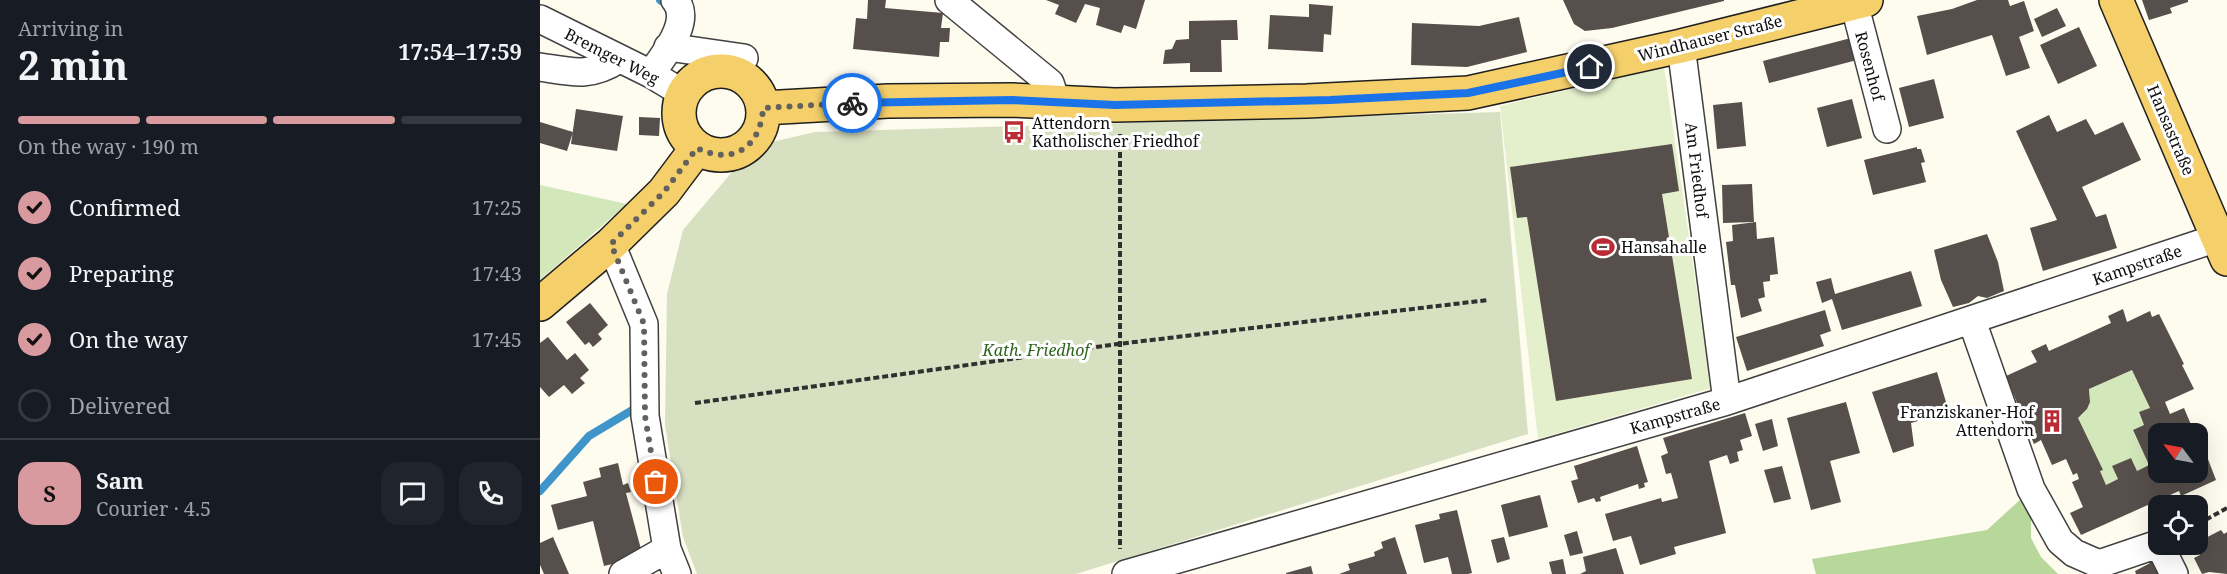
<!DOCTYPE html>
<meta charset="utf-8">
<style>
:root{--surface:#171b24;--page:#20242c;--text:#f1f3f6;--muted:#9ea1a6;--line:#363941;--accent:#d8999f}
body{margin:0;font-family:"Noto Serif",serif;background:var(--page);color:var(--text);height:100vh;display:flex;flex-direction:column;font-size:22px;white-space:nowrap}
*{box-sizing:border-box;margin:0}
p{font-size:20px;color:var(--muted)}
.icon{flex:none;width:33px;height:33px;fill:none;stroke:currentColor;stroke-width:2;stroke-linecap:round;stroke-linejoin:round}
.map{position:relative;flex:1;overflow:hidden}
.side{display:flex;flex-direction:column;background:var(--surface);width:540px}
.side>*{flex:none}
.needle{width:39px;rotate:302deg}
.buttons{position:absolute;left:1608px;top:423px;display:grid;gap:12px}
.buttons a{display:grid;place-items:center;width:60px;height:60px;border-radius:12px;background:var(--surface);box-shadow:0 6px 24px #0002;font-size:30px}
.pin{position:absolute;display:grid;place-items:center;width:51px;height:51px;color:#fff;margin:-26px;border:3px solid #fff;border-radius:50%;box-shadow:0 2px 6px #0007}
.courier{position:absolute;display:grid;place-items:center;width:60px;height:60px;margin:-30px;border:4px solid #1a73e8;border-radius:50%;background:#fff;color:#222;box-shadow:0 2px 8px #0007}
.summary em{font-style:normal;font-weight:700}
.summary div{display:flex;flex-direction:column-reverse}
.summary{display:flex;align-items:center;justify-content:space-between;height:102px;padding:0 18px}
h1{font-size:39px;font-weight:700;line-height:45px}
.bar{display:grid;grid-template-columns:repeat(4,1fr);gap:9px 6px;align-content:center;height:72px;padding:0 18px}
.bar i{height:8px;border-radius:4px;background:var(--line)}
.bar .selected{background:var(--accent)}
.bar p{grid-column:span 4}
.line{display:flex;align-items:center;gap:15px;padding:0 18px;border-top:2px solid var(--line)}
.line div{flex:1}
.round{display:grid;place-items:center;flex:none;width:63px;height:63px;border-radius:18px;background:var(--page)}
ol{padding:0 18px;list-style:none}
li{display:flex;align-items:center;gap:18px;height:66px}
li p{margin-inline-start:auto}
li .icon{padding:6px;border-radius:50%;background:var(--accent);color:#111;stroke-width:4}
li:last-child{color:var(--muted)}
li i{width:33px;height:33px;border:3px solid var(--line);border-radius:50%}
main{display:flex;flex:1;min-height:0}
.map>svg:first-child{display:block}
.green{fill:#d3e8ba}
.forest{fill:#b7d89a}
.cemetery{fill:#d7e0c1}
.pitch{fill:#e4efcb}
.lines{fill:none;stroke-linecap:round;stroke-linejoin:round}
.stream{stroke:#3f95c9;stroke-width:8}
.building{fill:#564f4b;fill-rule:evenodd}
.minor-casing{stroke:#414141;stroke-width:30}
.major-casing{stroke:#1f1f1f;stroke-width:36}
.path{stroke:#303030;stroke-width:4;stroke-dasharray:6 3;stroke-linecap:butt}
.minor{stroke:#fff;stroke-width:27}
.major{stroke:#f4cf6a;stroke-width:33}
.done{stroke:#62615d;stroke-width:6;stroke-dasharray:0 10.8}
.route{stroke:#1a73e8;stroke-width:8}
.labels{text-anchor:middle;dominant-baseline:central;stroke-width:6;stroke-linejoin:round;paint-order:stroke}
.street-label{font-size:16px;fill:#0e0e0e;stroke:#fff}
.poi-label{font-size:16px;fill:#0e0e0e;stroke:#fff;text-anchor:start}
.park-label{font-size:16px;font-style:italic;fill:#306420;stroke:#fff}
</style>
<main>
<section class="side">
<div class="summary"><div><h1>2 min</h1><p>Arriving in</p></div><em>17:54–17:59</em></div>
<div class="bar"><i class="selected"></i><i class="selected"></i><i class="selected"></i><i></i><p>On the way · 190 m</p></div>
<ol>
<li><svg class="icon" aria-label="check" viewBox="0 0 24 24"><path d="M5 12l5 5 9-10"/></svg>Confirmed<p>17:25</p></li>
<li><svg class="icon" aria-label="check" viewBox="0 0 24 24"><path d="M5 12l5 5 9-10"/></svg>Preparing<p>17:43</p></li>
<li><svg class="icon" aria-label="check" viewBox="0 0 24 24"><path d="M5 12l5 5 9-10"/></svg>On the way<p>17:45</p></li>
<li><i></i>Delivered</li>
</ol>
<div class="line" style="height:108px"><b class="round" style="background:var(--accent);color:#111">S</b><div><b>Sam</b><p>Courier · 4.5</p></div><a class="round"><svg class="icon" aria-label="chat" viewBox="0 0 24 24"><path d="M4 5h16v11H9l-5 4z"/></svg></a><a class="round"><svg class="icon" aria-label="phone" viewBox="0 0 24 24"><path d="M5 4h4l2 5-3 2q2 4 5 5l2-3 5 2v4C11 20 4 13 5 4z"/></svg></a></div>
</section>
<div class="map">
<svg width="1687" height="574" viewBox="0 0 1687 574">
<rect width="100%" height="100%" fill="#fefbef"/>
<!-- green -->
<path class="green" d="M0,185L87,204L0,280Z
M1592,370L1610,408L1599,413L1604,425L1593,431L1609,465L1597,471L1591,458L1573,466L1578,479L1566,485L1538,418C1549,410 1551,402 1549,389Z"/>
<!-- forest -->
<path class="forest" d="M1482,498L1491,516V538L1501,557L1518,574H1276L1272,559L1447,530Z"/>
<!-- cemetery -->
<path class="cemetery" d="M960,112L988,434L536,574H157L143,537L125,425L127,294L143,230L214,146L275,132Z"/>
<!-- pitch -->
<path class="pitch" d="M1124,67L1171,388L998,439L960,106Z"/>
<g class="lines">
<!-- stream -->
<path class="stream" d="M120,0L121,1
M0,491L49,436L94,409"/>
</g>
<!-- building -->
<path class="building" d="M328,0H346L345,8L403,13L401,28H410L409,42H400L399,57L313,49L316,18L327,19Z
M506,0H605L596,29L584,25L581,33L556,25L560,8L545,4L536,23L515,14L519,5Z
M1023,0H1184V1L1072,28L1045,31L1034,24Z
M1437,0H1468L1470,6L1484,1L1494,31L1479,37L1490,68L1466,76L1452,35L1387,55L1377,16L1412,9Z
M1602,0H1648V2L1630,8L1632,13L1609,20Z
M769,4L793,6L791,35L784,34L783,52L728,49L730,15L769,17Z
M1517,8L1526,26L1502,37L1494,19Z
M979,17L987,52L927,67L871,65L872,23L939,26Z
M697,20L698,40H681L682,72H650V63L623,64L625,50L632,49L636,40L649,39V21Z
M1539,27L1557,66L1518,84L1500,45Z
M1311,38L1317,60L1229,83L1223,61Z
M1394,79L1404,118L1369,127L1359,88Z
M1312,99L1322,138L1287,147L1277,108Z
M1202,102L1206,146L1177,149L1173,105Z
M36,109L83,116L77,151L31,144Z
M1509,115L1517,132L1546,119L1555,135L1583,122L1601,160L1542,187L1556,217L1566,214L1577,248L1503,271L1490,228L1517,220L1476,131Z
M99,117L120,118L119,136L99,135Z
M0,122L33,132L27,151L0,143Z
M1132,144L1139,191L1122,194L1152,379L1016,401L987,217L977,218L970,167Z
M1377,147V149H1381L1385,162L1381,163L1386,182L1333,195L1324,160Z
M1212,184L1214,222L1183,223L1182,185Z
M1216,222L1217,239L1234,237L1238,274L1230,275V281L1223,282L1225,297L1218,299L1222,311L1201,318L1195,285H1191L1186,242L1193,241L1192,225Z
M1447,234L1458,262L1464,291L1447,298L1438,296L1429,303L1413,307L1401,280L1394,250Z
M1371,271L1382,306L1302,330L1292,299L1282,303L1276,282L1291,278L1295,294Z
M50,303L68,325L58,334L62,339L53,347L49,342L45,345L26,322Z
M1583,309L1587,322L1610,311L1612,317L1619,314L1644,364L1642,365L1654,389L1625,402L1630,414L1644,408L1655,434H1618V472H1658V442L1661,441L1676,480L1641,496L1639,491L1541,535L1530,513L1543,507L1532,482L1539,479L1537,473L1533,475L1526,459L1512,465L1501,440L1494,444L1466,376L1497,362L1491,351L1506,344L1509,351L1536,339L1571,323L1568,316ZM1592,370L1610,408L1599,412L1604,425L1593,430L1609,465L1597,471L1591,458L1572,466L1578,479L1566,485L1560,471L1563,470L1538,418L1547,409L1550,402L1549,389Z
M1285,310L1291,331L1280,335L1284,346L1207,371L1196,337Z
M8,337L27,360L35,353L49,370L40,378L45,383L32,394L24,385L9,397L0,387V343Z
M1397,372L1409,412L1371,423L1374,446L1353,453L1332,392Z
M1306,402L1320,453L1290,461L1301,502L1271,510L1247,418Z
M1205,413L1212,436L1200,440L1203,450L1197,452L1199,461L1190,464L1187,455L1169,461L1186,533L1134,547L1136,554L1100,565L1091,536L1073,541L1065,514L1121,498L1122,502L1138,498L1131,473L1126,474L1121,456L1128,453L1123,438Z
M1232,419L1238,446L1223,451L1215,424Z
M1097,446L1108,482L1104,483L1105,487L1099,489L1098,484L1060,497L1061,501L1056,502L1054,498L1038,503L1031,481L1038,479L1034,466Z
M78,463L83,485L88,483L91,492L86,493L102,553V557L64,566L53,521L18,530L11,505L47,496L43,482L61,477L59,468Z
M1242,466L1251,499L1234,503L1224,470Z
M1000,495L1008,527L969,537L961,505Z
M917,510L932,573L928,574H912L908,557L884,563L875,525L900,519L899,514Z
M1681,530L1684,534L1687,532V574L1669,572L1662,574L1654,558L1660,555L1654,544Z
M1037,531L1043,553L1030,556L1024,535Z
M13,537L29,574H4L0,565V543Z
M855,537L867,574H799L810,570L808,564L835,556L834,552L843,548L841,542Z
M964,537L970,559L957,563L951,540Z
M1076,548L1084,574H1040L1046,571L1043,557Z
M1023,559L1026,574H1012L1009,562Z
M1614,561L1620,574H1596L1595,571Z
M771,566L773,574H746V573Z"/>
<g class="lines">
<!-- minor casing -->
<g class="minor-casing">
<path id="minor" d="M409,0L510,83L516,101
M1314,3L1347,129
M0,19L111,74L144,94
M1141,46L1187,401
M128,47L204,58
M0,67C32,72 50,78 79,59
M111,74C123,56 153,21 135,0
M71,244L104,324L105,416L127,549L137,574
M1432,321L1491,489L1520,541L1534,553L1559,564L1618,544
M1619,544L1634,574
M83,574L127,549
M586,574L1187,401L1677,238"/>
</g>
<!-- major casing -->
<g class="major-casing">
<path id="major" d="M1576,0L1687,259
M139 113a42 42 0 1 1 84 0a42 42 0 1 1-84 0Z
M223,108L348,101L472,100L575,105L767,101L928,93L1141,46L1326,0
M0,304L71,244L124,192L157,148"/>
</g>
<!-- path -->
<path class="path" d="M580,134V549
M155,403L578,344L948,300
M1658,524L1687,508"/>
<!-- minor -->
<use href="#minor" class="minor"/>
<!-- major -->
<use href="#major" class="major"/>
</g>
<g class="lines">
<!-- done -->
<path class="done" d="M116,482L105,416L104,324L71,244L124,192L157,148C193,166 221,147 223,108L312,103"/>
<!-- route -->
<path class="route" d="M312,103L472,100L575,105L790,100L928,93L1050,67"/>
</g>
<!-- icons -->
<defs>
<g id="bus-bare" transform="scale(1.8)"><path d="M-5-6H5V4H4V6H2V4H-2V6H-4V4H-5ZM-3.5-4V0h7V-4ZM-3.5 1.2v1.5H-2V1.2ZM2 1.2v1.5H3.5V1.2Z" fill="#b92a35" stroke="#fff" stroke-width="2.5" paint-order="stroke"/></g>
<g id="stadium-bare" transform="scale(1.8)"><path d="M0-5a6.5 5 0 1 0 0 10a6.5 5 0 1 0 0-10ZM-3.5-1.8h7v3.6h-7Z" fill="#b92a35" stroke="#fff" stroke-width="2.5" paint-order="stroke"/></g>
<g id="building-bare" transform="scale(1.8)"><path d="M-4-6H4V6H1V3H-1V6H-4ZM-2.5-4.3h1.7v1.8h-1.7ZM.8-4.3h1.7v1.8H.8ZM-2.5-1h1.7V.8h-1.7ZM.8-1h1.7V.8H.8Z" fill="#b92a35" stroke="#fff" stroke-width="2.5" paint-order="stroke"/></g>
</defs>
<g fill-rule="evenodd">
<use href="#bus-bare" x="474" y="132"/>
<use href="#stadium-bare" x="1063" y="247"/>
<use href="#building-bare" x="1512" y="421"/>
</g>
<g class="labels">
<!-- street labels -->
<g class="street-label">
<text transform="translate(1170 38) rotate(-14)">Windhauser Straße</text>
<text transform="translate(72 56) rotate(27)">Bremger Weg</text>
<text transform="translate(1330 66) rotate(75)">Rosenhof</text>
<text transform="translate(1631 130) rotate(67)">Hansastraße</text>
<text transform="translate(1157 170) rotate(83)">Am Friedhof</text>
<text transform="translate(1597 265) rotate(-19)">Kampstraße</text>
<text transform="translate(1135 416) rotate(-16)">Kampstraße</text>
</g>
<!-- poi labels -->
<g class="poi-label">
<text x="492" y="123">Attendorn<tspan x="492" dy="18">Katholischer Friedhof</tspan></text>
<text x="1081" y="247">Hansahalle</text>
<text x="1494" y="412" text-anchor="end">Franziskaner-Hof<tspan x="1494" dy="18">Attendorn</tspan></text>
</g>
<!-- park labels -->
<g class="park-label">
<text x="496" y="350">Kath. Friedhof</text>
</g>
</g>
</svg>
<div class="buttons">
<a><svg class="needle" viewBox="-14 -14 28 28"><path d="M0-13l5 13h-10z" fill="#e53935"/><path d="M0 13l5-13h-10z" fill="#9ea1a6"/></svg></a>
<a><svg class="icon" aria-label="locate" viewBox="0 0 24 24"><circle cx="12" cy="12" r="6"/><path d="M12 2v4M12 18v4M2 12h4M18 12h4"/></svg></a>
</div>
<div class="pin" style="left:116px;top:482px;background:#ea580c"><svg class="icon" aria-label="bag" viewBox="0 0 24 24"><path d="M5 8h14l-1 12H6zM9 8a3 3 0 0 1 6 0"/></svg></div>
<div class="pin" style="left:1050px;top:67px;background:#1f2937"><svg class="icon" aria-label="home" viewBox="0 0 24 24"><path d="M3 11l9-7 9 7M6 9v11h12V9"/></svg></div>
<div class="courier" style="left:312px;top:103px"><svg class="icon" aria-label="bike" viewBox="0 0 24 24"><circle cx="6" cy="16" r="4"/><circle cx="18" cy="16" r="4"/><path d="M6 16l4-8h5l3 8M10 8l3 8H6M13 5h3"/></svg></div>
</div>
</main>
